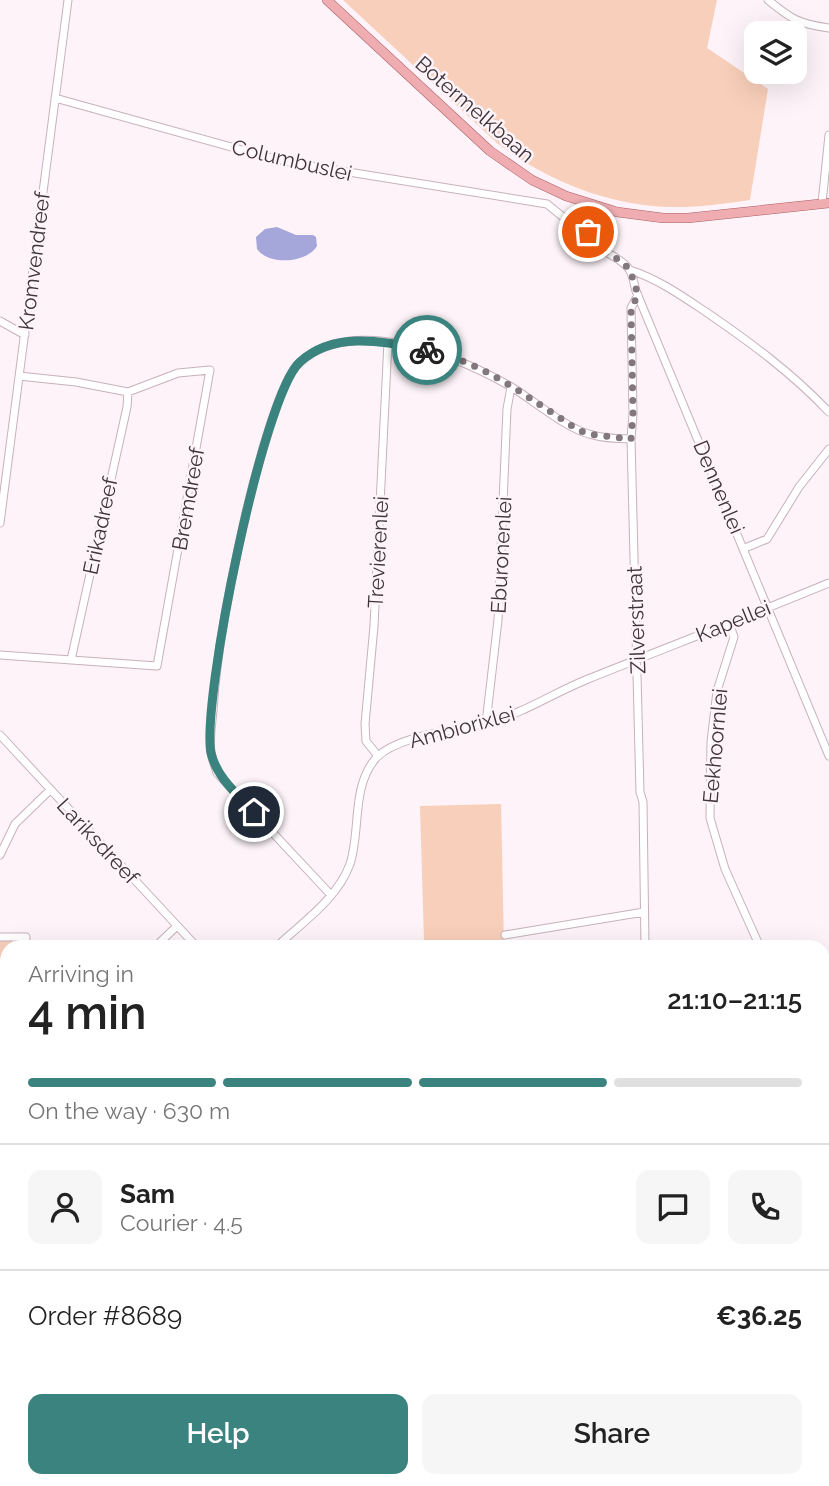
<!DOCTYPE html>
<meta charset="utf-8">
<style>
:root{--surface:#fff;--page:#f6f6f6;--text:#222;--muted:#767676;--line:#e0e0e0;--accent:#3b837e}
body{margin:0;font-family:Raleway,sans-serif;background:var(--page);color:var(--text);height:100vh;display:flex;flex-direction:column;font-size:26px;white-space:nowrap}
*{box-sizing:border-box;margin:0}
p{font-size:23px;color:var(--muted)}
.icon{flex:none;width:38px;height:38px;fill:none;stroke:currentColor;stroke-width:2;stroke-linecap:round;stroke-linejoin:round}
.map{position:relative;flex:1;overflow:hidden}
.sheet{position:absolute;left:0px;top:940px;width:830px;height:548px;display:flex;flex-direction:column;background:var(--surface);border-radius:21px 21px 0 0;box-shadow:0 7px 28px #0002}
.sheet>*{flex:none}
.controls{position:absolute;left:744px;top:21px;display:grid;gap:14px}
.controls a{display:grid;place-items:center;width:63px;height:63px;border-radius:14px;background:var(--surface);box-shadow:0 7px 28px #0002;font-size:35px}
.pin{position:absolute;display:grid;place-items:center;width:60px;height:60px;color:#fff;margin:-30px;border:4px solid #fff;border-radius:50%;box-shadow:0 2px 7px #0007}
.courier{position:absolute;display:grid;place-items:center;width:70px;height:70px;margin:-35px;border:5px solid #3b837e;border-radius:50%;background:#fff;color:#222;box-shadow:0 2px 9px #0007}
.headline em{font-style:normal;font-weight:600}
.headline div{display:flex;flex-direction:column-reverse}
.headline{display:flex;align-items:center;justify-content:space-between;height:119px;padding:0 28px}
h1{font-size:46px;font-weight:600;line-height:52px}
.bar{display:grid;grid-template-columns:repeat(4,1fr);gap:10px 7px;align-content:center;height:84px;padding:0 28px}
.bar i{height:9px;border-radius:5px;background:var(--line)}
.bar .current{background:var(--accent)}
.bar p{grid-column:span 4}
.line{display:flex;align-items:center;gap:18px;padding:0 28px;border-top:2px solid var(--line)}
.line div{flex:1}
.round{display:grid;place-items:center;flex:none;width:74px;height:74px;border-radius:14px;background:var(--page)}
.action{display:flex;gap:14px;margin-top:auto;padding:14px 28px}
.action a{flex:1;height:80px;border-radius:14px;background:var(--accent);color:#fff;font-size:28px;font-weight:600;line-height:80px;text-align:center}
.action a+a{background:var(--page);color:var(--text)}
.map>svg:first-child{display:block}
.green{fill:#f8cfba}
.water{fill:#a5a6da}
.lines{fill:none;stroke-linecap:round;stroke-linejoin:round}
.minor-casing{stroke:#c8b1bc;stroke-width:9}
.major-casing{stroke:#aa5f65;stroke-width:10}
.minor{stroke:#fff;stroke-width:7}
.major{stroke:#efadb1;stroke-width:9}
.done{stroke:#81777c;stroke-width:7;stroke-dasharray:0 12.6}
.route{stroke:#3b837e;stroke-width:9}
.labels{text-anchor:middle;dominant-baseline:central;stroke-width:5;stroke-linejoin:round;paint-order:stroke}
.street-label{font-size:21px;fill:#3e3439;stroke:#fdf3f8}
</style>
<div class="map">
<svg width="829" height="1486" viewBox="0 0 829 1486">
<rect width="100%" height="100%" fill="#fdf3f8"/>
<!-- green -->
<path class="green" d="M343,0H717L707,48L768,89L750,200C729,203 708,206 686,207C617,209 552,184 497,143Z
M501,804L504,947H427L424,941L420,806Z
M0,940L23,941V947H7V997L0,996Z"/>
<!-- water -->
<path class="water" d="M277,227L296,235H313L316,237L317,246C307,263 269,266 257,249L256,237L265,229Z"/>
<g class="lines">
<!-- minor casing -->
<g class="minor-casing">
<path id="minor" d="M768,0C791,19 799,24 829,28
M55,98L267,157L305,165L547,204L579,230L591,232
M822,203L829,135
M597,207L591,235C600,255 618,254 629,269C633,275 634,284 636,291L829,756
M630,270C658,279 682,296 706,312C750,342 792,373 829,412
M638,295L631,308L633,414L631,439L640,792L643,802L645,947
M0,321L25,335
M0,523L68,0
M745,548L767,539L799,487L829,449
M729,623L734,637L717,691L711,742L710,818L725,869L760,947
M0,655L157,666L210,370L178,373L128,392L76,382L19,376
M71,660L127,407L128,392
M486,723L498,620L507,409L511,387
M0,735L197,947
M378,756L366,741L365,724L374,626L388,342
M0,855L15,824L50,790
M331,895L217,773C215,766 212,759 211,752C209,739 212,723 213,710C217,645 231,581 245,517C252,487 278,382 299,363C352,314 455,355 508,385C531,398 565,428 589,434C602,438 618,439 631,439
M505,935L644,912
M0,937H26V947
M155,947L177,926
M276,947C302,923 338,898 350,864C361,830 351,787 376,758C398,735 455,731 486,723C523,714 553,693 588,679C668,647 749,616 829,583
M0,999H7
M822,1080L829,1075
M0,1286L7,1288
M0,1323L7,1351
M822,1391L829,1384
M822,1444L829,1451
M40,1480L42,1486
M133,1480L134,1486
M228,1480V1486
M374,1480L379,1486
M463,1486L468,1480
M725,1486L731,1480"/>
</g>
<!-- major casing -->
<g class="major-casing">
<path id="major" d="M327,0L490,151L532,180L566,196L617,212L663,218H688L829,203"/>
</g>
<!-- minor -->
<use href="#minor" class="minor"/>
<!-- major -->
<use href="#major" class="major"/>
</g>
<g class="lines">
<!-- done -->
<path class="done" d="M427,350C482,361 531,400 577,429L588,434L631,439L633,414L631,308L638,295L630,270L621,261L600,249L588,232"/>
<!-- route -->
<path class="route" d="M254,812C237,794 217,778 211,753C201,702 263,394 300,362C335,330 385,342 427,350"/>
</g>
<g class="labels">
<!-- street labels -->
<g class="street-label">
<text transform="translate(475 109) rotate(41)">Botermelkbaan</text>
<text transform="translate(292 160) rotate(13)">Columbuslei</text>
<text transform="translate(34 261) rotate(-83)">Kromvendreef</text>
<text transform="translate(719 487) rotate(67)">Dennenlei</text>
<text transform="translate(188 499) rotate(-80)">Bremdreef</text>
<text transform="translate(100 526) rotate(-78)">Erikadreef</text>
<text transform="translate(378 552) rotate(-87)">Trevierenlei</text>
<text transform="translate(501 555) rotate(-87)">Eburonenlei</text>
<text transform="translate(636 620) rotate(-92)">Zilverstraat</text>
<text transform="translate(733 621) rotate(-22)">Kapellei</text>
<text transform="translate(462 727) rotate(-15)">Ambiorixlei</text>
<text transform="translate(715 746) rotate(-85)">Eekhoornlei</text>
<text transform="translate(98 841) rotate(47)">Lariksdreef</text>
</g>
</g>
</svg>
<div class="controls">
<a><svg class="icon" aria-label="layers" viewBox="0 0 24 24"><path d="M12 4l9 5-9 5-9-5zM3 14l9 5 9-5"/></svg></a>
</div>
<div class="pin" style="left:588px;top:232px;background:#ea580c"><svg class="icon" aria-label="bag" viewBox="0 0 24 24"><path d="M5 8h14l-1 12H6zM9 8a3 3 0 0 1 6 0"/></svg></div>
<div class="pin" style="left:254px;top:812px;background:#1f2937"><svg class="icon" aria-label="home" viewBox="0 0 24 24"><path d="M3 11l9-7 9 7M6 9v11h12V9"/></svg></div>
<div class="courier" style="left:427px;top:350px"><svg class="icon" aria-label="bike" viewBox="0 0 24 24"><circle cx="6" cy="16" r="4"/><circle cx="18" cy="16" r="4"/><path d="M6 16l4-8h5l3 8M10 8l3 8H6M13 5h3"/></svg></div>
<section class="sheet">
<div class="headline"><div><h1>4 min</h1><p>Arriving in</p></div><em>21:10–21:15</em></div>
<div class="bar"><i class="current"></i><i class="current"></i><i class="current"></i><i></i><p>On the way · 630 m</p></div>
<div class="line" style="height:126px"><a class="round"><svg class="icon" aria-label="person" viewBox="0 0 24 24"><circle cx="12" cy="8" r="4"/><path d="M4 21q1-7 8-7t8 7"/></svg></a><div><b>Sam</b><p>Courier · 4.5</p></div><a class="round"><svg class="icon" aria-label="chat" viewBox="0 0 24 24"><path d="M4 5h16v11H9l-5 4z"/></svg></a><a class="round"><svg class="icon" aria-label="phone" viewBox="0 0 24 24"><path d="M5 4h4l2 5-3 2q2 4 5 5l2-3 5 2v4C11 20 4 13 5 4z"/></svg></a></div>
<div class="line" style="height:91px"><div>Order #8689</div><b>€36.25</b></div>
<div class="action"><a>Help</a><a>Share</a></div>
</section>
</div>
